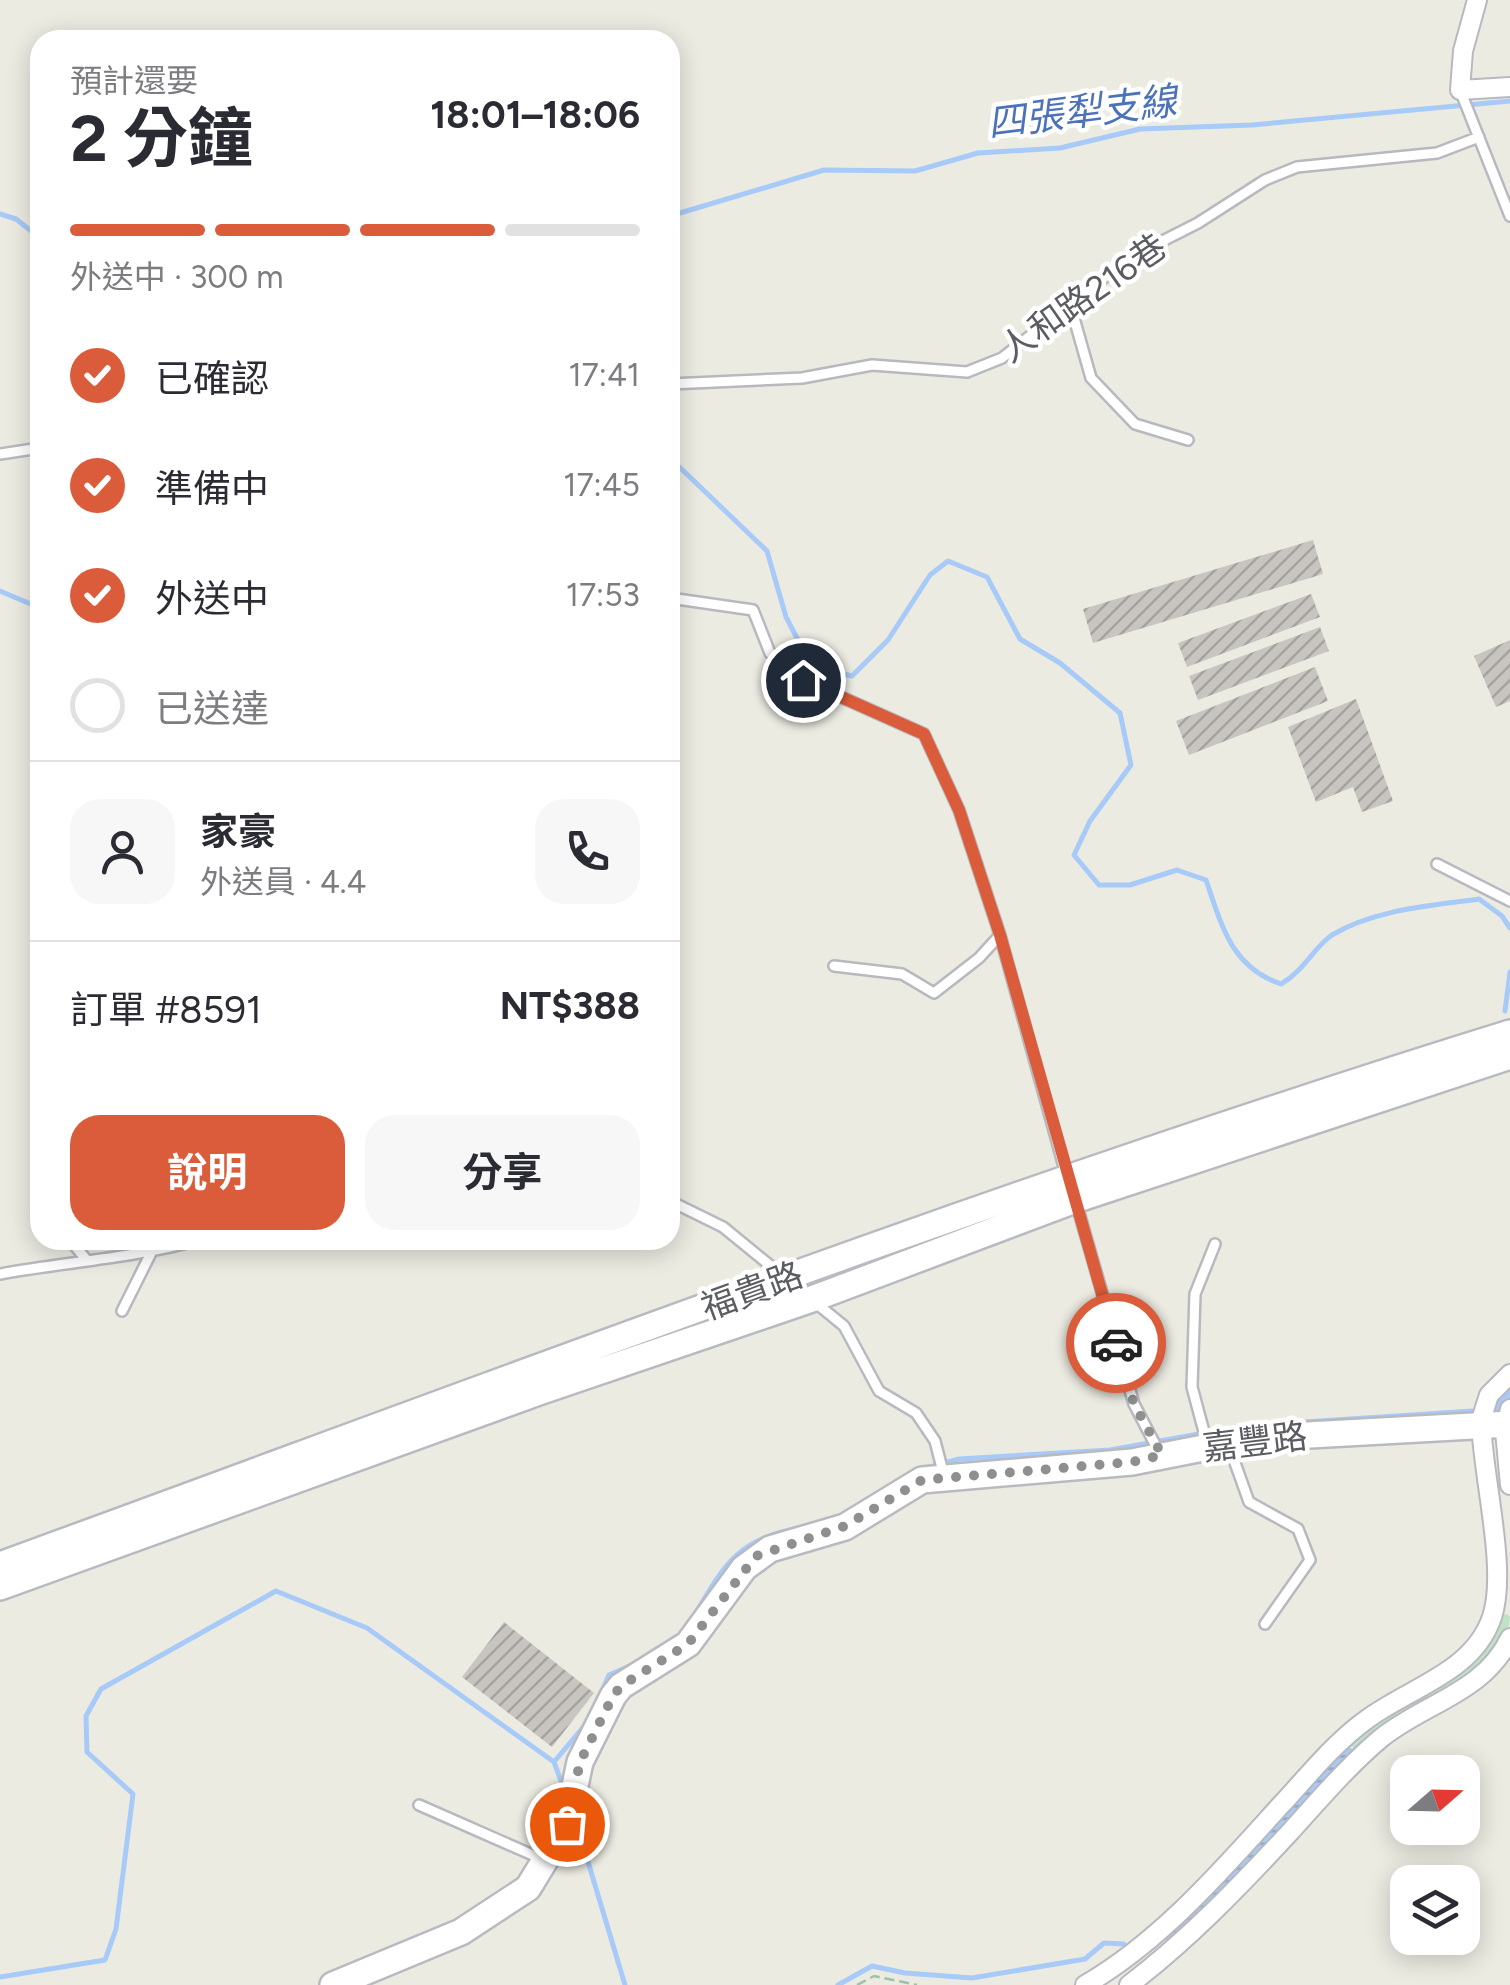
<!DOCTYPE html>
<html lang="zh-TW">
<meta charset="utf-8">
<style>
:root{--surface:#fff;--page:#f7f7f7;--text:#2b2b33;--muted:#7c7c81;--line:#e1e1e2;--accent:#db5c3a}
body{margin:0;font-family:Figtree,"Noto Sans TC",sans-serif;background:var(--page);color:var(--text);height:100vh;display:flex;flex-direction:column;font-size:38px;white-space:nowrap}
*{box-sizing:border-box;margin:0}
p{font-size:32px;color:var(--muted)}
.icon{flex:none;width:55px;height:55px;fill:none;stroke:currentColor;stroke-width:2;stroke-linecap:round;stroke-linejoin:round}
.map{position:relative;flex:1;overflow:hidden}
.panel{position:absolute;left:30px;top:30px;width:650px;height:1220px;display:flex;flex-direction:column;background:var(--surface);border-radius:30px;box-shadow:0 5px 25px #0003}
.panel>*{flex:none}
.needle{width:65px;rotate:70deg}
.tools{position:absolute;left:1390px;top:1755px;display:grid;gap:20px}
.tools a{display:grid;place-items:center;width:90px;height:90px;border-radius:20px;background:var(--surface);box-shadow:0 5px 25px #0003;font-size:50px}
.pin{position:absolute;display:grid;place-items:center;width:85px;height:85px;color:#fff;margin:-42px;border:5px solid #fff;border-radius:50%;box-shadow:0 2px 10px #0007}
.courier{position:absolute;display:grid;place-items:center;width:100px;height:100px;margin:-50px;border:8px solid #db5c3a;border-radius:50%;background:#fff;color:#222;box-shadow:0 2px 12px #0007}
.headline em{font-style:normal;font-weight:700}
.headline div{display:flex;flex-direction:column-reverse}
.headline{display:flex;align-items:center;justify-content:space-between;height:170px;padding:0 40px}
h1{font-size:65px;font-weight:700;line-height:75px}
.bar{display:grid;grid-template-columns:repeat(4,1fr);gap:15px 10px;align-content:center;height:120px;padding:0 40px}
.bar i{height:12px;border-radius:8px;background:var(--line)}
.bar .on{background:var(--accent)}
.bar p{grid-column:span 4}
.line{display:flex;align-items:center;gap:25px;padding:0 40px;border-top:2px solid var(--line)}
.line div{flex:1}
.round{display:grid;place-items:center;flex:none;width:105px;height:105px;border-radius:30px;background:var(--page)}
ol{padding:0 40px;list-style:none}
li{display:flex;align-items:center;gap:30px;height:110px}
li p{margin-inline-start:auto}
li .icon{padding:10px;border-radius:50%;background:var(--accent);color:#fff;stroke-width:4}
li:last-child{color:var(--muted)}
li i{width:55px;height:55px;border:5px solid var(--line);border-radius:50%}
.primary-button{display:flex;gap:20px;margin-top:auto;padding:20px 40px}
.primary-button a{flex:1;height:115px;border-radius:30px;background:var(--accent);color:#fff;font-size:40px;font-weight:700;line-height:115px;text-align:center}
.primary-button a+a{background:var(--page);color:var(--text)}
.map>svg:first-child{display:block}
.green{fill:#c0e2c5}
.water{fill:url(#water-rules)}
.lines{fill:none;stroke-linecap:round;stroke-linejoin:round}
.stream{stroke:#a7caf8;stroke-width:5}
.canal{stroke:#a7caf8;stroke-width:18}
.building{fill:url(#building-hatch)}
.lane-casing{stroke:#b8b9be;stroke-width:14}
.street-casing{stroke:#b8b9be;stroke-width:22}
.secondary-casing{stroke:#b8bac0;stroke-width:30}
.path{stroke:#9bc2ab;stroke-width:2.5;stroke-dasharray:10 5;stroke-linecap:butt}
.lane{stroke:#fff;stroke-width:9}
.street{stroke:#fff;stroke-width:18}
.secondary{stroke:#fff;stroke-width:25}
.done{stroke:#8e8f8f;stroke-width:10;stroke-dasharray:0 18}
.route{stroke:#db5c3a;stroke-width:12}
.labels{text-anchor:middle;dominant-baseline:central;stroke-width:9;stroke-linejoin:round;paint-order:stroke}
.street-label{font-size:35px;fill:#5b5d62;stroke:#fff}
.water-label{font-size:38px;font-style:italic;fill:#4c72b9;stroke:#fff}
</style>
<div class="map">
<svg width="1510" height="1985" viewBox="0 0 1510 1985">
<defs>
<pattern id="water-rules" width="6" height="5" patternUnits="userSpaceOnUse" patternTransform="scale(2.5)"><rect width="6" height="5" fill="#a7caf8"/><path d="M0 2.5h6" fill="none" stroke="#8ba7cc"/></pattern>
<pattern id="building-hatch" width="6" height="6" patternUnits="userSpaceOnUse" patternTransform="scale(2.5)"><rect width="6" height="6" fill="#c8c5c0"/><path d="M-1 1l2-2M0 6l6-6M5 7l2-2" fill="none" stroke="#a5a39f"/></pattern>
</defs>
<rect width="100%" height="100%" fill="#ecebe2"/>
<!-- green -->
<path class="green" d="M1505,1614L1510,1616C1510,1668 1397,1726 1357,1752L1347,1741Z"/>
<!-- water -->
<path class="water" d="M1346,1743L1356,1753L1171,1946L1160,1935Z"/>
<g class="lines">
<!-- stream -->
<path class="stream" d="M0,214L16,219L40,238
M670,216L824,170L915,171L978,153L1060,148L1140,129L1252,125L1510,101
M670,458L767,551L786,617L799,642L824,669L852,676L888,640L930,575L948,561L987,577L1020,639L1060,663L1120,713L1131,765L1090,821L1074,855L1099,885H1130L1177,870L1206,880C1222,926 1231,967 1281,984C1305,970 1314,947 1332,935C1375,909 1431,906 1479,899L1502,916L1510,928
M0,591L40,608
M1505,1011L1510,972
M915,1471L959,1459L1110,1450L1243,1426L1472,1411
M694,1616C727,1560 738,1540 803,1527
M601,1693L609,1675L632,1665
M554,1762L565,1792
M577,1825L625,1985
M0,1977L105,1960L116,1929L133,1794L87,1752L86,1716L101,1689L276,1591L367,1628L554,1762L585,1725
M838,1985L872,1966L905,1973L972,1978L1085,1959L1104,1943L1124,1944"/>
<!-- canal -->
<path class="canal" d="M1496,1401L1510,1387"/>
</g>
<!-- building -->
<path class="building" d="M1313,540L1323,574L1093,643L1083,609Z
M1311,594L1320,617L1187,667L1178,643Z
M1320,627L1329,651L1198,700L1189,676Z
M1510,640V701L1496,707L1474,656Z
M1315,667L1328,701L1189,755L1176,721Z
M1356,699L1393,801L1362,812L1353,787L1316,802L1288,727Z
M504,1622L594,1693L552,1747L462,1677Z"/>
<g class="lines">
<!-- lane casing -->
<g class="lane-casing">
<path id="lane" d="M1460,90L1510,216
M1070,304L1091,378L1135,424L1188,440
M670,384L802,378L872,365L967,372L1002,358L1129,258L1198,223L1265,180L1297,167L1437,153L1479,137
M0,454L40,448
M670,598L753,610L770,653L803,680L924,734L959,810L1000,935L1067,1178
M1437,864L1510,901
M834,966L902,974L934,993L979,958L1000,935
M670,1201L723,1227L844,1326L879,1391L916,1413L935,1441L944,1476
M1076,1202L1134,1404L1159,1452
M70,1240L85,1258
M0,1274C66,1262 134,1258 199,1240
M122,1311L151,1253
M1207,1443L1192,1387L1195,1294L1215,1244
M1229,1446L1249,1502L1298,1529L1310,1560L1265,1624
M419,1805L544,1860"/>
</g>
<!-- street casing -->
<g class="street-casing">
<path id="street" d="M1477,0L1463,51L1460,90L1510,87
M1510,1409L1505,1431L1510,1485
M1085,1985C1161,1941 1222,1870 1280,1806C1308,1776 1333,1744 1366,1720C1410,1687 1473,1673 1492,1617C1508,1569 1482,1475 1481,1420L1489,1395L1510,1374
M1129,1985C1188,1940 1239,1887 1290,1832C1319,1800 1347,1767 1380,1739C1424,1703 1484,1693 1510,1638"/>
</g>
<!-- secondary casing -->
<g class="secondary-casing">
<path id="secondary" d="M0,1565C501,1382 1000,1191 1510,1033
M0,1587L539,1392L812,1299L1075,1200L1510,1056
M333,1985L461,1932L528,1888L567,1824L580,1762L613,1696L621,1686L688,1644L744,1568L770,1549L845,1527L922,1480L1132,1462L1254,1438L1510,1424"/>
</g>
<!-- path -->
<path class="path" d="M857,1985L874,1976L917,1985"/>
<!-- lane -->
<use href="#lane" class="lane"/>
<!-- street -->
<use href="#street" class="street"/>
<!-- secondary -->
<use href="#secondary" class="secondary"/>
</g>
<g class="lines">
<!-- done -->
<path class="done" d="M567,1824L580,1762L613,1696L621,1686L688,1644L756,1556L845,1526L922,1480L1132,1462L1162,1455L1134,1404L1116,1343"/>
<!-- route -->
<path class="route" d="M803,680L924,734L959,810L1000,935L1116,1343"/>
</g>
<g class="labels">
<!-- street labels -->
<g class="street-label">
<text transform="translate(1083 298) rotate(-35)">人和路216巷</text>
<text transform="translate(752 1291) rotate(-20)">福貴路</text>
<text transform="translate(1255 1442) rotate(-7)">嘉豐路</text>
</g>
<!-- water labels -->
<g class="water-label">
<text transform="translate(1082 112) rotate(-7)">四張犁支線</text>
</g>
</g>
</svg>
<div class="tools">
<a><svg class="needle" viewBox="-14 -14 28 28"><path d="M0-13l5 13h-10z" fill="#e53935"/><path d="M0 13l5-13h-10z" fill="#7c7c81"/></svg></a>
<a><svg class="icon" aria-label="layers" viewBox="0 0 24 24"><path d="M12 4l9 5-9 5-9-5zM3 14l9 5 9-5"/></svg></a>
</div>
<div class="pin" style="left:567px;top:1824px;background:#ea580c"><svg class="icon" aria-label="bag" viewBox="0 0 24 24"><path d="M5 8h14l-1 12H6zM9 8a3 3 0 0 1 6 0"/></svg></div>
<div class="pin" style="left:803px;top:680px;background:#1f2937"><svg class="icon" aria-label="home" viewBox="0 0 24 24"><path d="M3 11l9-7 9 7M6 9v11h12V9"/></svg></div>
<div class="courier" style="left:1116px;top:1343px"><svg class="icon" aria-label="car" viewBox="0 0 24 24"><path d="M5 17H2v-5l4-1 3-4h7l3 4 3 1v5h-3M9 17h6M6 11h13"/><circle cx="7" cy="17" r="2"/><circle cx="17" cy="17" r="2"/></svg></div>
<section class="panel">
<div class="headline"><div><h1>2 分鐘</h1><p>預計還要</p></div><em>18:01–18:06</em></div>
<div class="bar"><i class="on"></i><i class="on"></i><i class="on"></i><i></i><p>外送中 · 300 m</p></div>
<ol>
<li><svg class="icon" aria-label="check" viewBox="0 0 24 24"><path d="M5 12l5 5 9-10"/></svg>已確認<p>17:41</p></li>
<li><svg class="icon" aria-label="check" viewBox="0 0 24 24"><path d="M5 12l5 5 9-10"/></svg>準備中<p>17:45</p></li>
<li><svg class="icon" aria-label="check" viewBox="0 0 24 24"><path d="M5 12l5 5 9-10"/></svg>外送中<p>17:53</p></li>
<li><i></i>已送達</li>
</ol>
<div class="line" style="height:180px"><a class="round"><svg class="icon" aria-label="person" viewBox="0 0 24 24"><circle cx="12" cy="8" r="4"/><path d="M4 21q1-7 8-7t8 7"/></svg></a><div><b>家豪</b><p>外送員 · 4.4</p></div><a class="round"><svg class="icon" aria-label="phone" viewBox="0 0 24 24"><path d="M5 4h4l2 5-3 2q2 4 5 5l2-3 5 2v4C11 20 4 13 5 4z"/></svg></a></div>
<div class="line" style="height:130px"><div>訂單 #8591</div><b>NT$388</b></div>
<div class="primary-button"><a>說明</a><a>分享</a></div>
</section>
</div>
